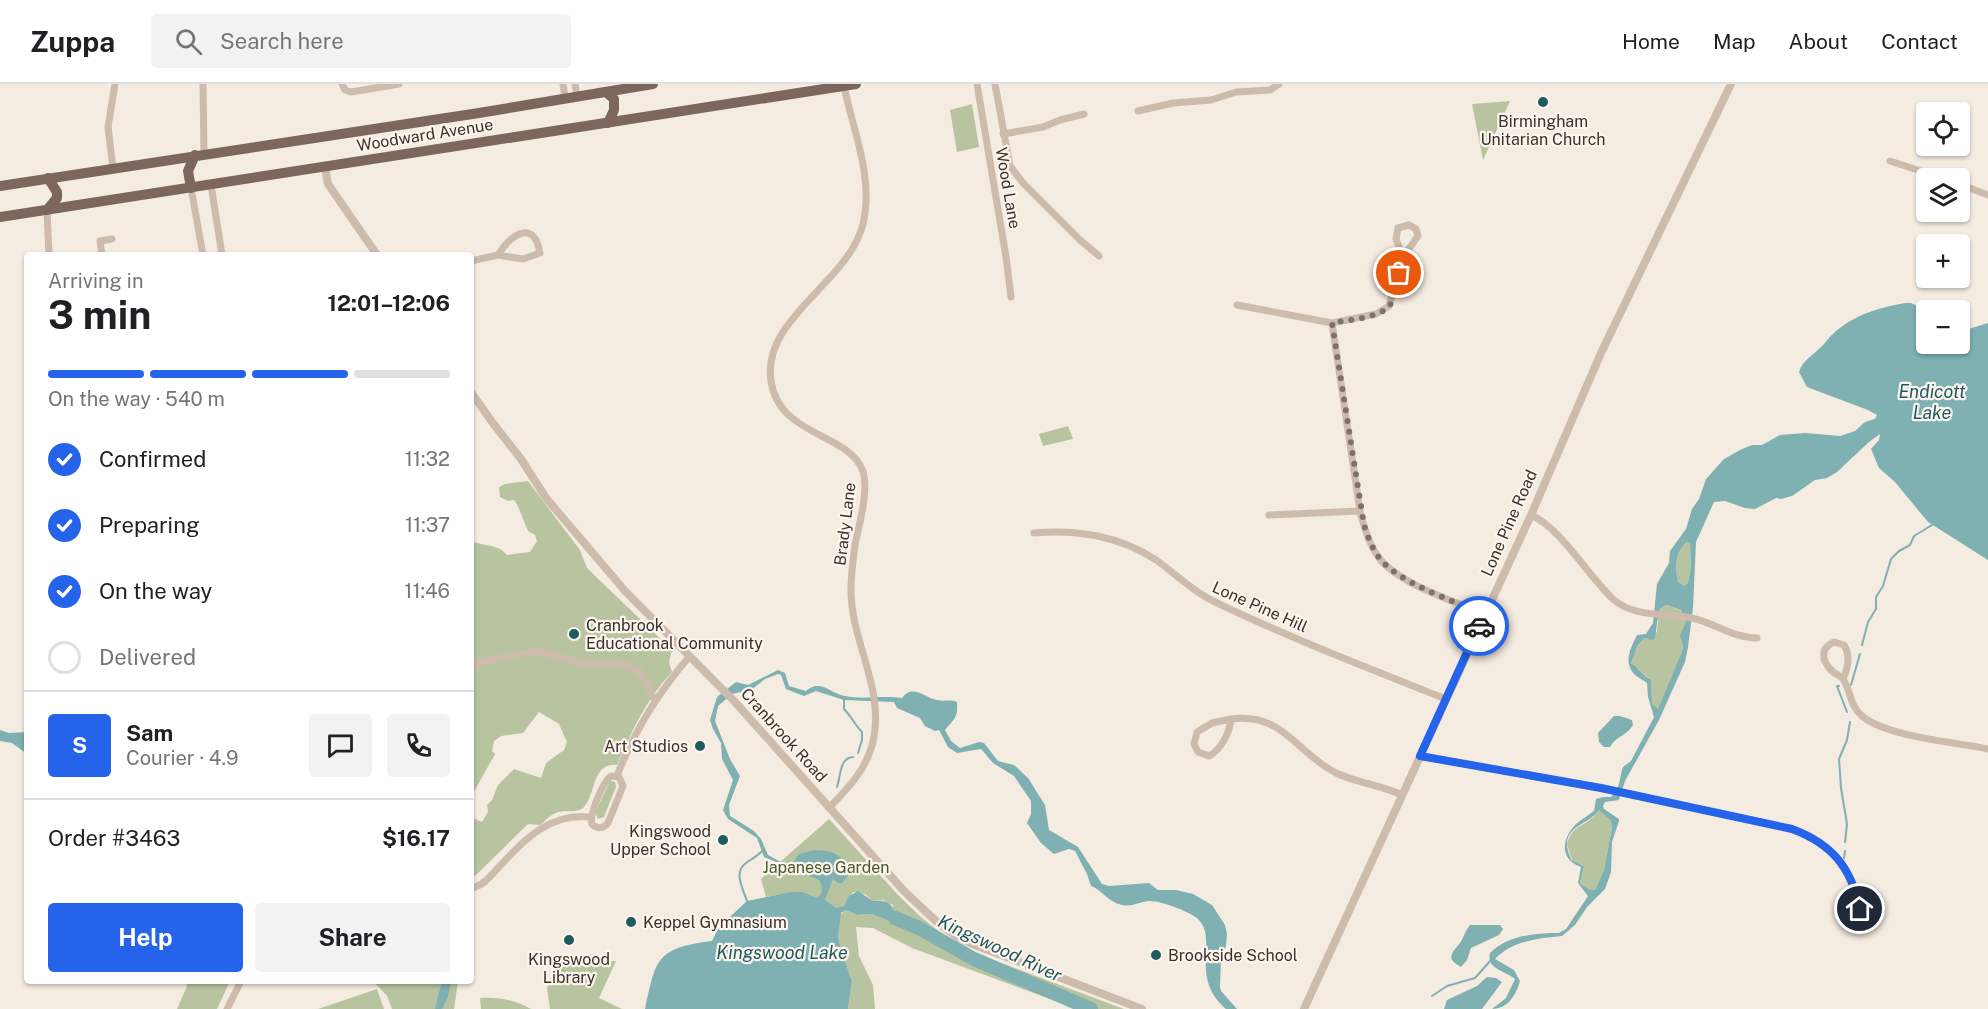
<!DOCTYPE html>
<meta charset="utf-8">
<style>
:root{--surface:#fff;--page:#f2f2f2;--text:#202124;--muted:#757577;--line:#e0e0e0;--accent:#2563eb}
body{margin:0;font-family:"Public Sans",sans-serif;background:var(--page);color:var(--text);height:100vh;display:flex;flex-direction:column;font-size:22px;white-space:nowrap}
*{box-sizing:border-box;margin:0}
p{font-size:20px;color:var(--muted)}
.icon{flex:none;width:33px;height:33px;fill:none;stroke:currentColor;stroke-width:2;stroke-linecap:round;stroke-linejoin:round}
.map{position:relative;flex:1;overflow:hidden}
.panel{position:absolute;left:24px;top:168px;width:450px;height:732px;display:flex;flex-direction:column;background:var(--surface);border-radius:6px;box-shadow:0 2px 4px #0004}
.panel>*{flex:none}
.buttons{position:absolute;left:1916px;top:18px;display:grid;gap:12px}
.buttons a{display:grid;place-items:center;width:54px;height:54px;border-radius:6px;background:var(--surface);box-shadow:0 2px 4px #0004;font-size:30px}
.pin{position:absolute;display:grid;place-items:center;width:51px;height:51px;color:#fff;margin:-26px;border:3px solid #fff;border-radius:50%;box-shadow:0 2px 6px #0007}
.courier{position:absolute;display:grid;place-items:center;width:60px;height:60px;margin:-30px;border:4px solid #2563eb;border-radius:50%;background:#fff;color:#222;box-shadow:0 2px 8px #0007}
.headline em{font-style:normal;font-weight:700}
.headline div{display:flex;flex-direction:column-reverse}
.headline{display:flex;align-items:center;justify-content:space-between;height:102px;padding:0 24px}
h1{font-size:39px;font-weight:700;line-height:45px}
.bar{display:grid;grid-template-columns:repeat(4,1fr);gap:9px 6px;align-content:center;height:72px;padding:0 24px}
.bar i{height:8px;border-radius:4px;background:var(--line)}
.bar .selected{background:var(--accent)}
.bar p{grid-column:span 4}
.line{display:flex;align-items:center;gap:15px;padding:0 24px;border-top:2px solid var(--line)}
.line div{flex:1}
.round{display:grid;place-items:center;flex:none;width:63px;height:63px;border-radius:6px;background:var(--page)}
ol{padding:0 24px;list-style:none}
li{display:flex;align-items:center;gap:18px;height:66px}
li p{margin-inline-start:auto}
li .icon{padding:6px;border-radius:50%;background:var(--accent);color:#fff;stroke-width:4}
li:last-child{color:var(--muted)}
li i{width:33px;height:33px;border:3px solid var(--line);border-radius:50%}
.button{display:flex;gap:12px;margin-top:auto;padding:12px 24px}
.button a{flex:1;height:69px;border-radius:6px;background:var(--accent);color:#fff;font-size:24px;font-weight:700;line-height:69px;text-align:center}
.button a+a{background:var(--page);color:var(--text)}
header{display:flex;align-items:center;gap:36px;box-sizing:border-box;height:84px;padding:0 30px;background:var(--surface);border-bottom:2px solid var(--line)}
header strong{font-size:28px}
nav{display:flex;gap:33px;margin-inline-start:auto;font-size:21px}
.search{width:420px;height:54px;background:var(--page);display:flex;align-items:center;gap:15px;box-sizing:border-box;padding:0 21px;border-radius:6px;color:var(--muted);font-size:22px}
.map>svg:first-child{display:block}
.green{fill:#b8c4a0}
.water{fill:#7fb0b2;fill-rule:evenodd}
.lines{fill:none;stroke-linecap:round;stroke-linejoin:round}
.stream{stroke:#7fb0b2;stroke-width:2}
.river{stroke:#7fb0b2;stroke-width:14}
.minor{stroke:#cdbbac;stroke-width:7}
.tertiary{stroke:#cdbbac;stroke-width:8}
.primary{stroke:#7d675c;stroke-width:10}
.done{stroke:#7c716b;stroke-width:6;stroke-dasharray:0 10.8}
.route{stroke:#2563eb;stroke-width:8}
.poi-dot{fill:#1f5a5e;stroke:#fbf5ee;stroke-width:2}
.labels{text-anchor:middle;dominant-baseline:central;stroke-width:4.5;stroke-linejoin:round;paint-order:stroke}
.poi-label{font-size:16px;fill:#3b302b;stroke:#fbf5ee;text-anchor:start}
.street-label{font-size:16px;fill:#3b302b;stroke:#fbf5ee}
.park-label{font-size:16px;fill:#4a5a2e;stroke:#fbf5ee}
.water-label{font-size:18px;font-style:italic;fill:#1f5a5e;stroke:#fbf5ee}
</style>
<header>
<strong>Zuppa</strong>
<div class="search"><svg class="icon" aria-label="search" viewBox="0 0 24 24"><circle cx="10" cy="10" r="6"/><path d="M15 15l6 6"/></svg>Search here</div>
<nav><a>Home</a><a>Map</a><a>About</a><a>Contact</a></nav>
</header>
<div class="map">
<svg width="1988" height="925" viewBox="0 0 1988 925">
<rect width="100%" height="100%" fill="#f4ebe1"/>
<!-- green -->
<path class="green" d="M1510,17L1483,76L1472,20Z
M972,20L979,63L957,68L950,26Z
M1068,342L1073,355L1043,362L1039,350Z
M528,397L580,466L587,484L672,566L669,578L672,588C647,614 631,648 617,681C592,678 596,710 584,723C578,730 564,725 556,729C550,731 545,737 540,741L528,740L476,791L471,792V733L482,738L488,728L487,721L492,716L498,701L514,685L541,694L546,679L564,666L567,658L559,640L539,628L523,649L501,652L494,657L492,667L495,670L471,713V457C485,463 497,459 507,471L530,468L537,457L535,451L528,447L517,420L514,416L508,417L500,413L499,403L505,400Z
M1687,458L1690,460L1691,482L1688,499L1684,502L1678,499C1675,485 1675,468 1687,458Z
M1669,521L1682,527L1686,538L1682,567L1658,626L1652,620L1651,596L1631,579L1638,561L1645,554L1649,555L1657,548L1659,526L1664,522Z
M611,697L615,698L616,703L604,733L598,735L596,731V727L609,699Z
M1599,726L1611,737L1612,744L1604,786L1595,806L1588,805L1580,799L1584,782L1572,777L1567,760C1572,739 1590,742 1599,726Z
M829,735L899,812L922,834L959,863L1124,925H1077L912,864L873,844L856,843L859,872L873,901L875,925H848L852,897L841,866L838,852L840,831L846,826L857,831L872,830L889,837L893,821L883,816L873,817L865,810L853,808L844,822L838,825C807,808 801,806 766,813L761,795Z
M557,876L616,877L599,914L622,925H550L547,904Z
M187,897H230L217,925H177L187,902Z
M373,897H458L454,925H392L387,912Z
M377,905L384,925H318Z
M480,914C499,913 515,916 531,925H481Z"/>
<!-- water -->
<path class="water" d="M1905,219H1911L1921,224C1921,238 1926,247 1926,260H1959V248L1988,239V476L1928,438L1895,398L1879,384L1871,365L1879,356L1880,350L1869,358L1837,388L1827,394L1815,396L1792,412L1781,415L1776,414L1755,425L1745,424L1725,417L1714,418L1696,458L1693,524L1688,563L1685,578L1659,636L1625,697L1619,716L1605,718L1603,722L1604,725L1619,735V737L1612,758L1611,788L1605,805L1587,823L1575,841L1562,852C1539,854 1512,857 1495,875L1514,886L1520,897C1516,911 1508,925 1492,925L1506,914L1515,895C1506,887 1486,885 1490,869C1508,851 1536,849 1559,849L1566,845L1588,812L1578,799L1581,783C1560,776 1561,756 1575,741C1580,736 1588,732 1594,727L1596,715L1603,713H1611C1621,704 1619,694 1623,683L1631,677L1654,633L1648,613L1647,599C1643,596 1637,593 1634,590C1623,577 1631,564 1637,551L1646,550L1653,539L1657,500L1669,479L1670,467L1686,445L1692,425L1699,415L1706,395L1724,375L1740,366L1752,361H1762L1780,351L1805,349L1840,352L1855,347L1865,338L1875,335L1877,331L1868,326L1807,303L1799,288C1803,276 1812,272 1820,264C1825,260 1828,254 1833,250C1853,231 1878,224 1905,219ZM1687,458L1690,460L1691,482L1688,499L1684,502L1678,498C1675,484 1675,468 1687,458ZM1668,521L1681,526L1686,538L1680,551L1683,562L1682,567L1658,625L1652,620L1651,596C1643,591 1638,584 1631,579L1638,561L1645,554L1652,556L1655,554L1659,526L1664,522ZM1599,726L1611,737L1612,744L1604,786L1595,806L1588,805L1580,799L1584,782L1571,776C1570,771 1567,766 1567,761C1566,742 1591,739 1599,726Z
M778,586L785,589L789,602L806,607C820,594 831,610 845,612C864,616 884,611 902,614C913,599 925,614 937,616C945,618 950,615 957,618C958,634 955,634 945,646L951,657L960,664L979,658L984,659L998,677L1014,681L1028,694L1045,721L1049,746L1078,763L1102,800L1109,802L1149,799L1158,806H1176L1193,810L1212,821L1225,841L1227,850L1226,862L1221,875L1220,903L1221,907L1237,925H1226C1189,893 1218,857 1199,836C1192,828 1159,816 1149,817C1139,818 1132,823 1122,821C1108,818 1102,806 1091,802L1087,790L1075,767L1069,765L1054,770L1041,759L1027,739L1031,730V717L1014,692L993,679L981,665L957,669L948,663L939,646L935,647L925,642L920,634L897,624L894,618L844,616L816,607L804,612L786,605L781,591L778,590L765,595L751,606L732,610L718,622L715,637L730,675L740,692L729,721L730,732L754,747L761,755L768,771L779,777L793,780L798,771C817,762 844,765 850,789L842,799H838L833,795L825,816L836,824L844,822L849,812L858,807L873,817C888,816 893,818 895,834L889,837L872,830L857,831L846,826L841,829L838,852L841,866L852,897L848,925H645C656,875 656,864 712,857L719,843L747,817L791,808H802L817,814C824,809 823,802 819,796L764,773L757,754L728,735L723,726L733,696L722,675L721,659L713,645L710,636L717,613L736,598L748,601Z
M1614,632H1620L1632,636L1633,641C1628,651 1616,652 1610,663H1604L1599,658L1598,649Z
M0,646L9,649L27,648V670L12,659L0,657Z
M1470,841H1500L1503,845L1499,851L1471,864L1467,876L1461,883C1445,875 1452,869 1460,859C1464,853 1465,847 1470,841Z
M1487,893L1496,894L1502,898L1482,925H1444L1447,916L1477,902Z
M442,897H451L448,913L442,925H435Z"/>
<g class="lines">
<!-- stream -->
<path class="stream" d="M1862,561L1868,538L1876,525V513L1883,502L1891,475L1899,467L1910,461L1914,452L1932,441
M1851,601L1860,570
M1839,602H1837L1847,628
M844,614V625C851,632 855,641 862,648V656L858,669
M837,703C841,692 839,674 853,673
M1845,758L1847,740L1841,704L1839,675L1847,656L1850,638
M1844,774L1845,767
M747,817C743,805 733,788 746,779C752,774 757,773 762,767
M1432,912L1447,902L1475,894L1492,875"/>
<!-- river -->
<path class="river" d="M895,834L919,844L974,875L1091,925"/>
<!-- minor -->
<path class="minor" d="M203,0L204,70
M342,0L345,6L351,8L399,0
M563,0L565,14
M575,0L577,12
M977,0L1006,173L1011,213
M995,0L1010,82L1023,99L1080,156L1099,172
M1138,27L1173,19L1211,16L1236,8L1270,6L1279,0
M1003,50L1043,43L1060,36L1084,30
M1890,77L1942,94
M113,84L108,43L115,0
M1959,100L1988,111
M211,101L222,171
M191,104L203,171
M47,126L49,171
M102,171L100,157L112,155
M471,177L498,171L523,175L540,169C534,134 510,151 498,171
M1237,221L1332,239L1376,230L1389,222L1403,173L1418,152L1416,145L1409,141L1398,144L1396,155L1403,173
M1332,239L1360,427C1364,444 1369,460 1379,474C1399,500 1454,517 1484,530
M1269,431L1360,427
M1531,431C1561,444 1588,492 1613,515C1634,534 1667,529 1692,534C1715,539 1733,554 1757,554
M1034,449C1076,445 1120,452 1156,476C1176,490 1193,508 1215,518C1290,554 1368,584 1446,615
M471,580L537,567L581,579L623,580L640,588L655,616
M1843,595C1848,584 1851,572 1844,561L1834,558C1819,565 1822,577 1832,587C1835,590 1841,592 1843,595C1851,606 1849,621 1862,632C1887,653 1955,658 1988,665
M1231,635L1212,639L1197,648L1194,660L1198,668L1209,672C1221,666 1230,648 1231,635C1283,628 1295,668 1336,689C1357,699 1381,701 1402,711
M1420,672L1601,704L1792,745C1832,760 1851,783 1860,825
M611,692L619,693L623,702L608,739C603,745 597,745 592,740C589,730 603,698 611,692Z
M617,692C634,647 658,609 689,573
M829,724C850,702 868,684 874,653C883,601 851,557 851,506C851,491 853,476 855,461C859,441 870,403 862,385C847,349 779,352 771,297C761,235 849,198 863,140C874,93 853,47 844,2
M471,804C484,802 491,791 500,782C525,754 551,729 590,733
M227,925L241,897"/>
<!-- tertiary -->
<path class="tertiary" d="M325,83L328,100L377,171
M471,308L492,338L521,375L546,414L625,507L735,618L904,807L939,840L959,854L975,861L1142,925
M1304,925L1531,431L1601,269L1731,0"/>
<!-- primary -->
<path class="primary" d="M606,8L614,15V26L608,39
M0,102L479,29L653,0
M191,104L188,87L195,71
M47,126L57,114V108L48,94
M0,133L856,0"/>
</g>
<g class="lines">
<!-- done -->
<path class="done" d="M1399,189C1397,199 1395,211 1390,221C1381,234 1347,236 1332,239L1364,441C1368,453 1372,465 1380,475C1401,500 1454,517 1484,530L1479,542"/>
<!-- route -->
<path class="route" d="M1479,542L1420,672L1601,704L1792,745C1832,760 1851,783 1860,825"/>
</g>
<!-- markers -->
<g class="poi-dot">
<circle cx="1543" cy="18" r="6"/>
<circle cx="574" cy="550" r="6"/>
<circle cx="700" cy="662" r="6"/>
<circle cx="723" cy="756" r="6"/>
<circle cx="631" cy="838" r="6"/>
<circle cx="569" cy="856" r="6"/>
<circle cx="1156" cy="871" r="6"/>
</g>
<g class="labels">
<!-- poi labels -->
<g class="poi-label">
<text x="1543" y="37" text-anchor="middle">Birmingham<tspan x="1543" dy="18">Unitarian Church</tspan></text>
<text x="586" y="541">Cranbrook<tspan x="586" dy="18">Educational Community</tspan></text>
<text x="688" y="662" text-anchor="end">Art Studios</text>
<text x="711" y="747" text-anchor="end">Kingswood<tspan x="711" dy="18">Upper School</tspan></text>
<text x="643" y="838">Keppel Gymnasium</text>
<text x="1168" y="871">Brookside School</text>
<text x="569" y="875" text-anchor="middle">Kingswood<tspan x="569" dy="18">Library</tspan></text>
</g>
<!-- street labels -->
<g class="street-label">
<text transform="translate(425 51) rotate(-9)">Woodward Avenue</text>
<text transform="translate(1008 104) rotate(80)">Wood Lane</text>
<text transform="translate(1509 439) rotate(-66)">Lone Pine Road</text>
<text transform="translate(845 440) rotate(-83)">Brady Lane</text>
<text transform="translate(1260 523) rotate(24)">Lone Pine Hill</text>
<text transform="translate(784 651) rotate(48)">Cranbrook Road</text>
</g>
<!-- park labels -->
<g class="park-label">
<text x="826" y="783">Japanese Garden</text>
</g>
<!-- water labels -->
<g class="water-label">
<text x="1932" y="307">Endicott<tspan x="1932" dy="21">Lake</tspan></text>
<text transform="translate(1000 864) rotate(25)">Kingswood River</text>
<text x="782" y="868">Kingswood Lake</text>
</g>
</g>
</svg>
<div class="buttons">
<a><svg class="icon" aria-label="locate" viewBox="0 0 24 24"><circle cx="12" cy="12" r="6"/><path d="M12 2v4M12 18v4M2 12h4M18 12h4"/></svg></a>
<a><svg class="icon" aria-label="layers" viewBox="0 0 24 24"><path d="M12 4l9 5-9 5-9-5zM3 14l9 5 9-5"/></svg></a>
<a>+</a>
<a>−</a>
</div>
<div class="pin" style="left:1399px;top:189px;background:#ea580c"><svg class="icon" aria-label="bag" viewBox="0 0 24 24"><path d="M5 8h14l-1 12H6zM9 8a3 3 0 0 1 6 0"/></svg></div>
<div class="pin" style="left:1860px;top:825px;background:#1f2937"><svg class="icon" aria-label="home" viewBox="0 0 24 24"><path d="M3 11l9-7 9 7M6 9v11h12V9"/></svg></div>
<div class="courier" style="left:1479px;top:542px"><svg class="icon" aria-label="car" viewBox="0 0 24 24"><path d="M5 17H2v-5l4-1 3-4h7l3 4 3 1v5h-3M9 17h6M6 11h13"/><circle cx="7" cy="17" r="2"/><circle cx="17" cy="17" r="2"/></svg></div>
<section class="panel">
<div class="headline"><div><h1>3 min</h1><p>Arriving in</p></div><em>12:01–12:06</em></div>
<div class="bar"><i class="selected"></i><i class="selected"></i><i class="selected"></i><i></i><p>On the way · 540 m</p></div>
<ol>
<li><svg class="icon" aria-label="check" viewBox="0 0 24 24"><path d="M5 12l5 5 9-10"/></svg>Confirmed<p>11:32</p></li>
<li><svg class="icon" aria-label="check" viewBox="0 0 24 24"><path d="M5 12l5 5 9-10"/></svg>Preparing<p>11:37</p></li>
<li><svg class="icon" aria-label="check" viewBox="0 0 24 24"><path d="M5 12l5 5 9-10"/></svg>On the way<p>11:46</p></li>
<li><i></i>Delivered</li>
</ol>
<div class="line" style="height:108px"><b class="round" style="background:var(--accent);color:#fff">S</b><div><b>Sam</b><p>Courier · 4.9</p></div><a class="round"><svg class="icon" aria-label="chat" viewBox="0 0 24 24"><path d="M4 5h16v11H9l-5 4z"/></svg></a><a class="round"><svg class="icon" aria-label="phone" viewBox="0 0 24 24"><path d="M5 4h4l2 5-3 2q2 4 5 5l2-3 5 2v4C11 20 4 13 5 4z"/></svg></a></div>
<div class="line" style="height:78px"><div>Order #3463</div><b>$16.17</b></div>
<div class="button"><a>Help</a><a>Share</a></div>
</section>
</div>
